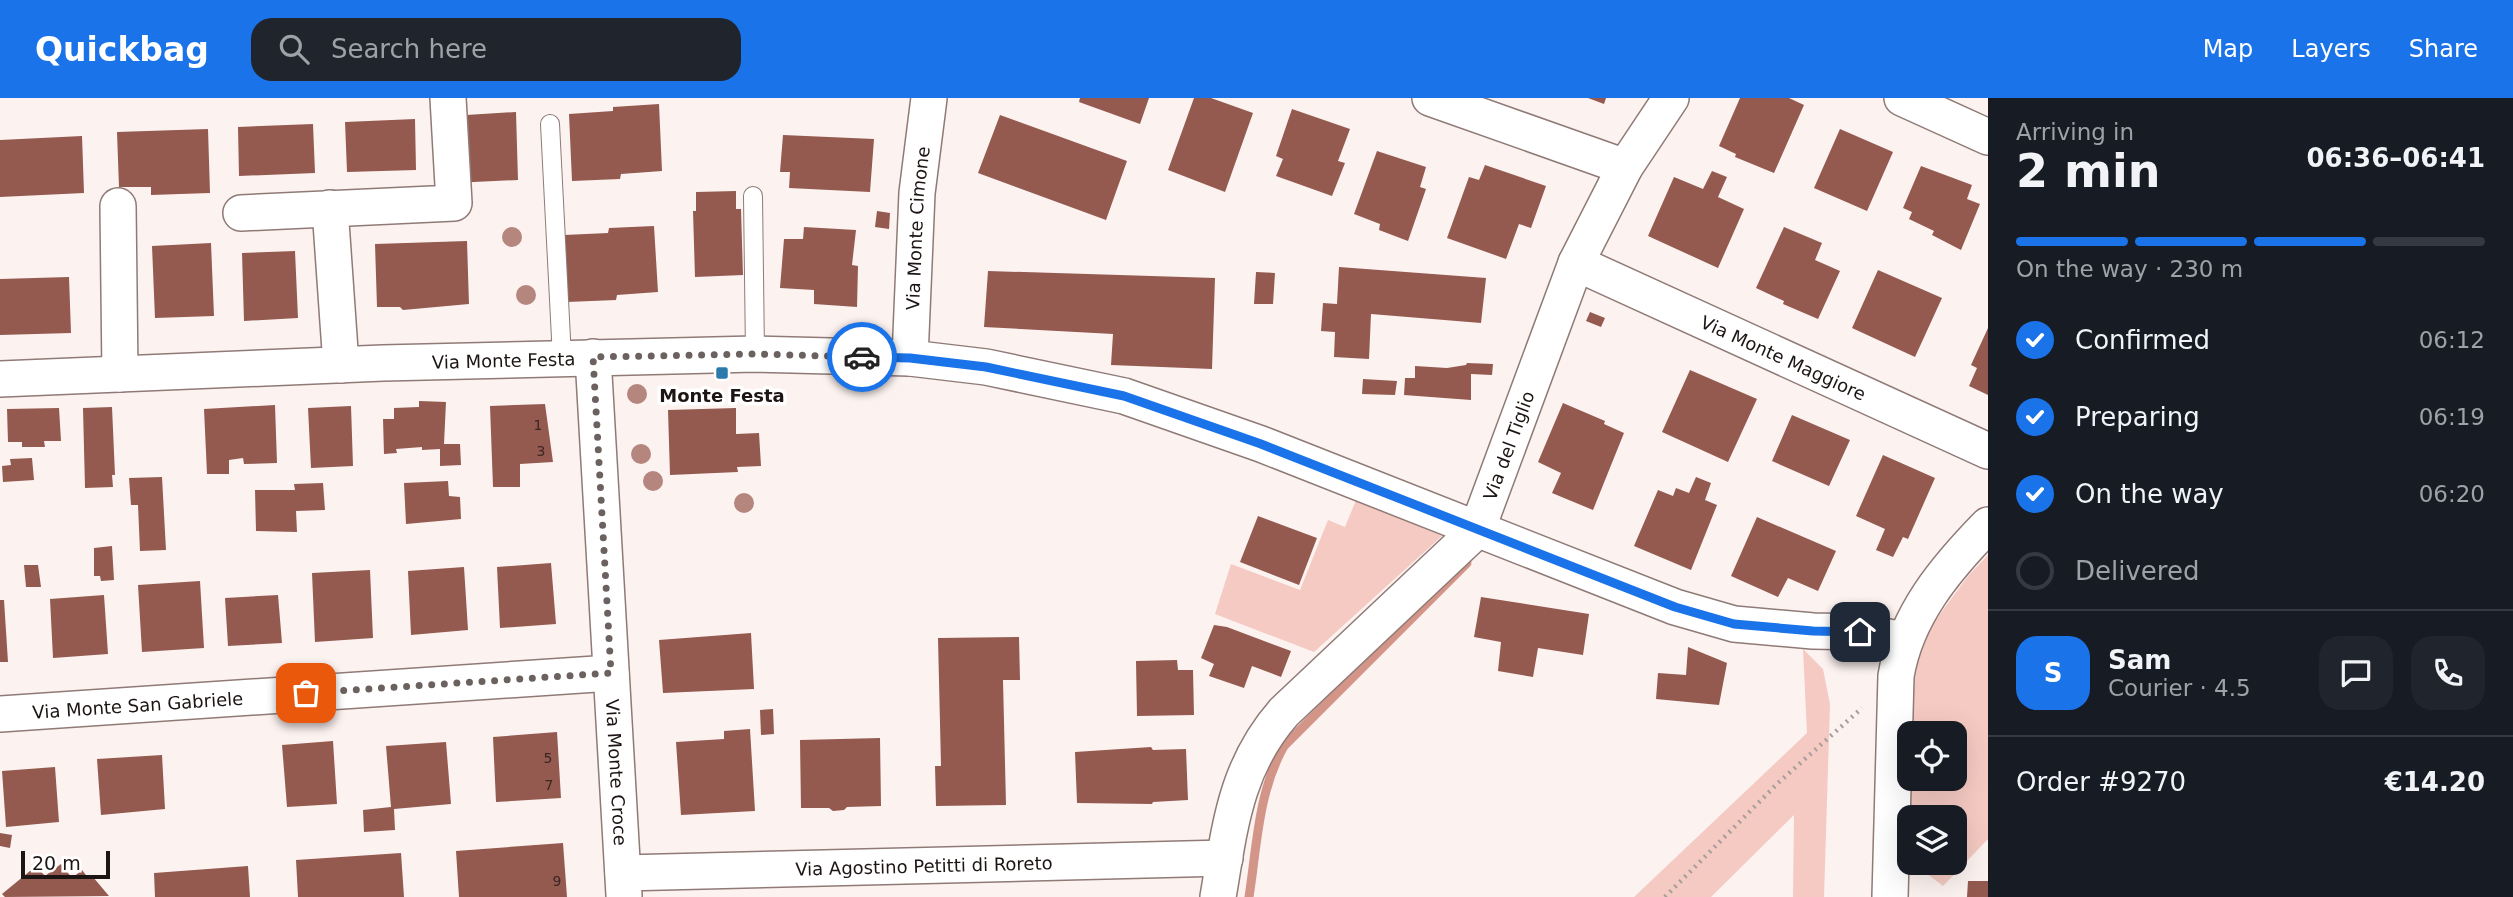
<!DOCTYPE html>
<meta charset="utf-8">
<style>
:root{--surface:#171b24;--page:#20242c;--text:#f1f3f6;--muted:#9ea1a6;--line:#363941;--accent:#1a73e8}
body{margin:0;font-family:"DejaVu Sans",sans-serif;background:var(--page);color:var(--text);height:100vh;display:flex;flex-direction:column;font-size:26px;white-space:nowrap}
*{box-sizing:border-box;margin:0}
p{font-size:23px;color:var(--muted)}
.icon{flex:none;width:38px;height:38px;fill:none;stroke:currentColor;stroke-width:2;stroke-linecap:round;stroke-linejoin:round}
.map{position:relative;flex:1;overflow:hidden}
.panel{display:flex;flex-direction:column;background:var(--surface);width:525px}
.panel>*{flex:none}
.buttons{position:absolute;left:1897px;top:623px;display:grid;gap:14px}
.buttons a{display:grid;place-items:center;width:70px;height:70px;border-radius:14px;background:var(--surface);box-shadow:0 7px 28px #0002;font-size:35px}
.scale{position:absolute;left:21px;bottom:18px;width:89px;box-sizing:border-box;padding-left:7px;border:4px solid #1d1513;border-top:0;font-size:19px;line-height:24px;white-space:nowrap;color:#1d1513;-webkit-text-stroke:5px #fff;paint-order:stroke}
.pin{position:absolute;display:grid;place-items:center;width:60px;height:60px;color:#fff;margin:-30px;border-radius:14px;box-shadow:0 4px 10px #0006}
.courier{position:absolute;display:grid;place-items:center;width:70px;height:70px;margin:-35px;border:5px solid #1a73e8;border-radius:50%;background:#fff;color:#222;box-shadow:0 2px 9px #0007}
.headline em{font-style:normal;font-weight:700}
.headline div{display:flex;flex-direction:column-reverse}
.headline{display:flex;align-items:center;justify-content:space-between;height:119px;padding:0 28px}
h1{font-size:46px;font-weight:700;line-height:52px}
.bar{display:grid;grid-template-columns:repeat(4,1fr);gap:10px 7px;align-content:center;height:84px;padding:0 28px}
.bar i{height:9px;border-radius:5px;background:var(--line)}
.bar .active{background:var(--accent)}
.bar p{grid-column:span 4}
.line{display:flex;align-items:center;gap:18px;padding:0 28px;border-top:2px solid var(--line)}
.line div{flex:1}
.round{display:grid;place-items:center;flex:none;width:74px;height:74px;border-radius:21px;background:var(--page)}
ol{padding:0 28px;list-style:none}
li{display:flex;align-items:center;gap:21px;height:77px}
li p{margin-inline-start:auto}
li .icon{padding:7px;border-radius:50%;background:var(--accent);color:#fff;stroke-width:4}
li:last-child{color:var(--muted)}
li i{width:38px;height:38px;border:4px solid var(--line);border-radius:50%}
header{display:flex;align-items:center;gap:42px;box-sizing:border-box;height:98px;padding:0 35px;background:var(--accent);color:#fff}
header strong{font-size:33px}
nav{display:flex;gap:38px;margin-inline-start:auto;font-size:24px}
.search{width:490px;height:63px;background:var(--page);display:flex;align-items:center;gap:18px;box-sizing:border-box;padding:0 24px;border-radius:21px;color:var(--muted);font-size:26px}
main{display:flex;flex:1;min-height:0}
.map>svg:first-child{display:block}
.green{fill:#f5cac2;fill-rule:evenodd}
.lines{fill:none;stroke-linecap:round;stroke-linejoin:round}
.stream{stroke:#d49589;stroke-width:9}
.building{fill:#945a50}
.lane-casing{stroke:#8f7a76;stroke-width:20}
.street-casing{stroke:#8f7a76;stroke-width:38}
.path{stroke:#a79d9b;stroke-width:4.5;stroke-dasharray:2 5;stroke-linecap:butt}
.lane{stroke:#fff;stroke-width:18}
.street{stroke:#fff;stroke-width:35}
.tree{fill:#b4867e}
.done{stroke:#6b6260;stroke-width:7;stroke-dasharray:0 12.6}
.route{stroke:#1a73e8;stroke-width:9}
.poi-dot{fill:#2c7aac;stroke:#fff;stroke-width:2.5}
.labels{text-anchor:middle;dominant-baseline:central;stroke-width:7;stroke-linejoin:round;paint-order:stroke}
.number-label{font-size:14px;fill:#3b2622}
.street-label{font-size:18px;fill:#1d1513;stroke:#fff}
.poi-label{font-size:18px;font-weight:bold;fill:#1d1513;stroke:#fff}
</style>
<header>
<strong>Quickbag</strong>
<div class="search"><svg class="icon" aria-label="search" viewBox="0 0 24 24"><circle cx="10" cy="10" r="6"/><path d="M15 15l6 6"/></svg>Search here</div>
<nav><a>Map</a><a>Layers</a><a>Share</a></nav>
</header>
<main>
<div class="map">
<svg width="1988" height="799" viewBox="0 0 1988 799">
<rect width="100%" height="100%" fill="#fcf2f0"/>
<!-- green -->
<path class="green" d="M1356,402L1442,438L1314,554L1215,516L1231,466L1300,492L1328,422L1345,429Z
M1988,457V741L1943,788L1913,765H1955V719H1909V761L1907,759L1905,597L1915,550L1968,478ZM1909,635H1955V681H1909Z
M1803,551L1823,571L1830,606L1824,799H1793L1794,717L1711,799H1634L1807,635Z"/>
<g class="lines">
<!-- stream -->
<path class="stream" d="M1249,799C1257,748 1258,694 1284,648L1467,465"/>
</g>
<!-- building -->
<path class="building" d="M1080,0H1149L1140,26L1079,4Z
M1194,0H1211L1253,15L1225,94L1168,72Z
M1588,0H1606L1604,6Z
M1740,0H1789L1804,7L1774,75L1735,59L1736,56L1719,48Z
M659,6L662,73L621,76L620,81L572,83L569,16L613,13V9Z
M1292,11L1350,31L1338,63L1345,65L1332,98L1276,78L1283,61L1276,58Z
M516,14L518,82L453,85L450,18Z
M1000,17L1127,63L1106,122L978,75Z
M415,21L416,72L347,74L345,24Z
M313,26L315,75L239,78L238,29Z
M208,31L210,95L151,97V89H119L117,34Z
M1840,31L1893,54L1867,113L1814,90Z
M783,37L874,41L870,94L789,90L790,74H780Z
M82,38L84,95L0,99V42Z
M1377,53L1426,69L1420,89L1426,91L1408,143L1379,132L1380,126L1354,116Z
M1485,67L1546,88L1531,130L1519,126L1506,161L1447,140L1469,79L1479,82Z
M1921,68L1972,87L1967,101L1980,106L1961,152L1932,137L1934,133L1909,121L1912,114L1903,110Z
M1712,73L1727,79L1718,99L1744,111L1718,170L1648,138L1674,79L1703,91Z
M736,93V111H741L743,177L695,179L693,113H696V94Z
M877,113L890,115L889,131L875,129Z
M654,128L658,194L617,197L616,202L567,204L564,137L608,135L609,130Z
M804,129L856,132L852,167L858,168L857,209L814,206V192L780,190L784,141H803Z
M1784,129L1822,145L1815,162L1840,173L1818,221L1783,206L1784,203L1756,190Z
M467,143L469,206L403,212L400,209H377L375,146Z
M211,145L214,218L155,220L152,148Z
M295,153L298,220L244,223L242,155Z
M1339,169L1486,180L1481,225L1371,216L1369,261L1334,259L1335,234L1321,233L1323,205L1337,206Z
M1878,172L1942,200L1915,259L1852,230Z
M988,173L1215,180L1212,271L1111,267L1113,236L984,229Z
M1256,174L1275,175L1273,206H1254Z
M69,179L71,235L0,237V181Z
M1590,214L1605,220L1601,229L1586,223Z
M1988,230V297L1969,288L1977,270L1971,267Z
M1467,265L1493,266L1492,277L1471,276V302L1404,297L1405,280H1415V268L1447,270L1466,267Z
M1690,272L1757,301L1728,364L1662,334Z
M1363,281L1397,283L1395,297L1362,296Z
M419,303L446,304L444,346H460L461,367L440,368V351L422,352V349L396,351L397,355L384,356L383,321H394V310L419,309Z
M1563,305L1605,323L1604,326L1624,335L1593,412L1552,395L1561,375L1538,364Z
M545,306L553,364L520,366V389H493L490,308Z
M275,307L277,365L244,366L243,360L229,362V376H207L204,311Z
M351,308L353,368L311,370L308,310Z
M112,309L115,377H112L113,389L85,390L83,310Z
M59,310L61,343H44L45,349H22V344H8L7,311Z
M736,310V336L759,335L761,368L737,369L738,374L670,377L668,312Z
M1792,317L1850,342L1829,388L1772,363Z
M1883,357L1935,380L1908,441L1903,439L1893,459L1876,452L1885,431L1856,418Z
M32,360L34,382L3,384L2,368L11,367L10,361Z
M162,379L166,452L140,453L138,407H131L129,380Z
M1696,379L1711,385L1705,402L1717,407L1691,472L1634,448L1658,392L1673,398L1676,390L1689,395Z
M448,383L449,398L460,399L461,421L406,426L404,385Z
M323,385L325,412L296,413L297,434L256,433L255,392H295L294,386Z
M1258,418L1317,440L1299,487L1240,464Z
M1757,419L1836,453L1818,493L1788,480L1778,499L1731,478Z
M112,448L114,482L101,483L100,478H94V450Z
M551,465L556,526L500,530L497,469Z
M24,467H38L41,489H26Z
M464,469L468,532L411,537L408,473Z
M370,472L373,540L315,544L312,475Z
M200,483L204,550L142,554L138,487Z
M104,497L108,556L53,560L50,501Z
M278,497L282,545L228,548L225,500Z
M1481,499L1589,516L1583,557L1538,550L1533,579L1498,573L1501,544L1474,539Z
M0,502H4L8,564H0Z
M1214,527L1227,529L1291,553L1281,579L1252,568L1244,590L1209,578L1214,566L1201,560Z
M751,535L754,591L663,595L659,542Z
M1019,539L1020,582H1003L1006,707L936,708L935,668H941L938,540Z
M1688,549L1727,565L1719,607L1656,601L1658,575L1686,577Z
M1177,562L1178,572H1193L1194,617L1137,618L1136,563Z
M773,611L774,636L761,637L760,612Z
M750,631L755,713L681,717L676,644L724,641V633Z
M557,634L561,700L496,704L493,639Z
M880,640L881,708L847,709L844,712L833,713L829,710H801L800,642Z
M333,643L337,706L287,709L282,647Z
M446,644L451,706L394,711L395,732L364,734L363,712L391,709L386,648Z
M1151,649L1153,652L1186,651L1188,702L1153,704L1152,706L1077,705L1075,654Z
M162,657L165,711L101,717L97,661Z
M55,669L59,724L6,729L2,673Z
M0,735L12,737L10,750L0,748Z
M563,745L567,799H459L456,753Z
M401,755L404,799H298L296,762Z
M61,766L72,780L82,772L89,781L93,779L109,798L5,799L2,796L36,768L45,778Z
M248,768L250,799H155L154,775Z
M1968,783H1988V799H1967Z"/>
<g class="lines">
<!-- lane casing -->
<g class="lane-casing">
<path id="lane" d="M550,26L562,260
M753,98L755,256"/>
</g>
<!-- street casing -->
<g class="street-casing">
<g id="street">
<path d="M1430,0L1625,69"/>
<path d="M1902,0L1988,39"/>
<path d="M118,108L120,276"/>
<path d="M330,110L341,267"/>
<path d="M241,115L454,105L448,0"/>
<path id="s1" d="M1576,165L1988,353"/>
<path id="s2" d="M593,259L624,797"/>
<path id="s3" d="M910,260L917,95L929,0"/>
<path id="s4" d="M0,281L383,265L755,256L910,260L986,269L1124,298L1261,346L1675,509L1734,526L1813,533L1860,534L1905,542"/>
<path id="s5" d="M0,616L611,575"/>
<path id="s6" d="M623,775L1225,760"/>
<path id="s7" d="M1218,799C1230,729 1235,670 1284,614L1477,432L1576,165L1625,69L1671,0"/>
<path d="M1890,799L1896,578C1906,517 1946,470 1988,427"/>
</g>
</g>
<!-- path -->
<path class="path" d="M1665,799L1778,685L1862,610"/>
<!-- lane -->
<use href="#lane" class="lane"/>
<!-- street -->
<use href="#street" class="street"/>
</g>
<!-- trees -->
<g class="tree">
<circle cx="512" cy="139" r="10"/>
<circle cx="526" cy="197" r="10"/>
<circle cx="637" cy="296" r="10"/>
<circle cx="641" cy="356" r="10"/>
<circle cx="653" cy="383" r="10"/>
<circle cx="744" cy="405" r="10"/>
</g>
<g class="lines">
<!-- done -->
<path class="done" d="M306,595L611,575L593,259L755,256L862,259"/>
<!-- route -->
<path class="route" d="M862,259L910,260L986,269L1124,298L1261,346L1675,509L1734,526L1813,533L1860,534"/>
</g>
<!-- markers -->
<rect class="poi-dot" x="715" y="268" width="14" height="14" rx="3.5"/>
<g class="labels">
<!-- number labels -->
<g class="number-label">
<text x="538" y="327">1</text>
<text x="541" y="353">3</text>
<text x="548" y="660">5</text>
<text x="549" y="687">7</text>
<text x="557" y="783">9</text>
</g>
<!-- street labels -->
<g class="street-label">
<text stroke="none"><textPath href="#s3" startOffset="130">Via Monte Cimone</textPath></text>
<text stroke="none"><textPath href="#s1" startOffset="228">Via Monte Maggiore</textPath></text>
<text stroke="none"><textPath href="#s4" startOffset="504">Via Monte Festa</textPath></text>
<text stroke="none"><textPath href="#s7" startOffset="555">Via del Tiglio</textPath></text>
<text stroke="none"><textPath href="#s5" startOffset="138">Via Monte San Gabriele</textPath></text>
<text stroke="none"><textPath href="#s2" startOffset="416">Via Monte Croce</textPath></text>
<text stroke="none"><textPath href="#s6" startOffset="301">Via Agostino Petitti di Roreto</textPath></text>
</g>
<!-- poi labels -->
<g class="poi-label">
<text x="722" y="297">Monte Festa</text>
</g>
</g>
</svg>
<div class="buttons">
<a><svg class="icon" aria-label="locate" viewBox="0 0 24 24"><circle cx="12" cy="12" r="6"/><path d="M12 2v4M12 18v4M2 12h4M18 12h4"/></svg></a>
<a><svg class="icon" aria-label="layers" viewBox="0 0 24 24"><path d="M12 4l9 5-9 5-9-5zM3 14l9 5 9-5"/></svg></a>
</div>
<div class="scale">20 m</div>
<div class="pin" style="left:306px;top:595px;background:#ea580c"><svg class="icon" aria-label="bag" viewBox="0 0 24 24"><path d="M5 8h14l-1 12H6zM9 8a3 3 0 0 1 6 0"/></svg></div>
<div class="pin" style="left:1860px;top:534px;background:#1f2937"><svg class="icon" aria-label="home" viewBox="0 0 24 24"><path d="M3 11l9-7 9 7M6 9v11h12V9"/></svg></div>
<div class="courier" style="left:862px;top:259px"><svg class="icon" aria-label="car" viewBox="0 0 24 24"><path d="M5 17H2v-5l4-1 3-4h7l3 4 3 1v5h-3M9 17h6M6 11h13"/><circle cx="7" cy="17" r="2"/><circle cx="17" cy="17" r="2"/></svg></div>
</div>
<section class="panel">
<div class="headline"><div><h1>2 min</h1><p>Arriving in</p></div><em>06:36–06:41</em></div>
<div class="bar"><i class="active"></i><i class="active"></i><i class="active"></i><i></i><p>On the way · 230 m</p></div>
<ol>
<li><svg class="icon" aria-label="check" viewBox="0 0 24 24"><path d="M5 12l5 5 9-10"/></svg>Confirmed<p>06:12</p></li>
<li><svg class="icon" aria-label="check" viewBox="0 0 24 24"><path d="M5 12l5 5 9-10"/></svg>Preparing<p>06:19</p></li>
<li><svg class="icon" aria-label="check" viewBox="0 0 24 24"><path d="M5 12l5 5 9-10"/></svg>On the way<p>06:20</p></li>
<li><i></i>Delivered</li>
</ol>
<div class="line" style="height:126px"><b class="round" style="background:var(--accent);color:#fff">S</b><div><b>Sam</b><p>Courier · 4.5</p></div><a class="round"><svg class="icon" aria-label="chat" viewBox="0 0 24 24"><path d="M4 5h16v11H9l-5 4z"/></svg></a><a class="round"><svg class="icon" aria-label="phone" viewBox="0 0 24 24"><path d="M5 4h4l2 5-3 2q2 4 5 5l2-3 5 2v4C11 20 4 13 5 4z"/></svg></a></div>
<div class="line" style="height:91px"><div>Order #9270</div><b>€14.20</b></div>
</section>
</main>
